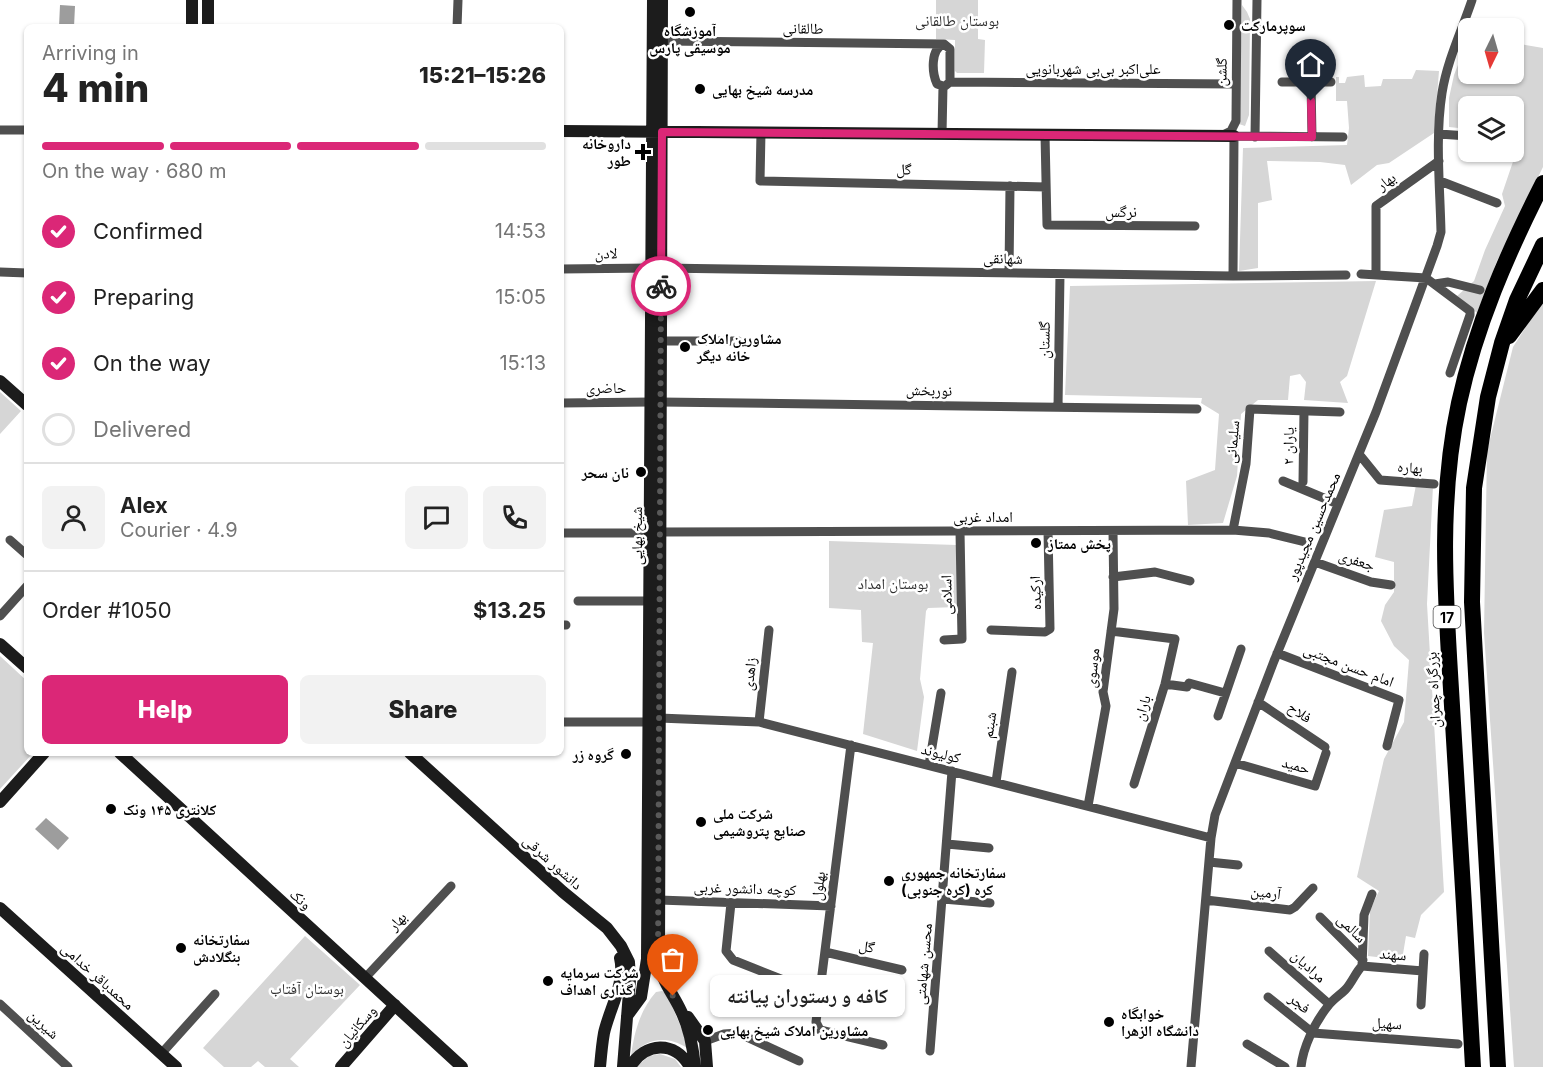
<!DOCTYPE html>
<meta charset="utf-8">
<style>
:root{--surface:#fff;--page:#f2f2f2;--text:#222;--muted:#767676;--line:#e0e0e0;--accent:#db2777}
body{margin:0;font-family:Inter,"Noto Naskh Arabic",sans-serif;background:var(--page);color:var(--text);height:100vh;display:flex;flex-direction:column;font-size:22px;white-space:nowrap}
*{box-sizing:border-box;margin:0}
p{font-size:20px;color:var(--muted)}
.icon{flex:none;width:33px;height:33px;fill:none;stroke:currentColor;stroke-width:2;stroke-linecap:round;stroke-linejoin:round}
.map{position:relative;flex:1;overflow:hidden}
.sheet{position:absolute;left:24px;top:24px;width:540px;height:732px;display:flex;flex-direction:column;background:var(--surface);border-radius:9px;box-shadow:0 2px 4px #0004}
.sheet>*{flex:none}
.needle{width:39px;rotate:185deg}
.fabs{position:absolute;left:1458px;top:18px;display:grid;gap:12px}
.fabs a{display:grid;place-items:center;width:66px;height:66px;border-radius:9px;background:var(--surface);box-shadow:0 2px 4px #0004;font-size:30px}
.pin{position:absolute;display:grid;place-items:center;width:51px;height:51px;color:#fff;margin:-62px -26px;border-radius:50% 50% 50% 0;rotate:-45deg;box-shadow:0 0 6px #0007}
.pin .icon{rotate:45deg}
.courier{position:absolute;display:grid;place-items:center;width:60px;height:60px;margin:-30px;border:4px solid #db2777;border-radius:50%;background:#fff;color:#222;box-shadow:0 2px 8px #0007}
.bubble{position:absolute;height:42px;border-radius:9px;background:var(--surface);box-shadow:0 2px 4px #0004;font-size:20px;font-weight:800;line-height:42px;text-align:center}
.summary em{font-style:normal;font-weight:800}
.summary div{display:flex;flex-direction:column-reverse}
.summary{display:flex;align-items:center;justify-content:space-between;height:102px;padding:0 18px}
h1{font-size:39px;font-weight:800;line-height:45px}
.bar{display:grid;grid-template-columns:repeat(4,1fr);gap:9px 6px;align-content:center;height:72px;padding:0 18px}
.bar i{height:8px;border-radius:4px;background:var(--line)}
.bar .current{background:var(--accent)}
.bar p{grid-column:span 4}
.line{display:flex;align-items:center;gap:15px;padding:0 18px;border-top:2px solid var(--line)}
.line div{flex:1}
.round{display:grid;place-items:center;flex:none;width:63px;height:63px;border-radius:9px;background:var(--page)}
ol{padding:0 18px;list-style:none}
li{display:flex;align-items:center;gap:18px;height:66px}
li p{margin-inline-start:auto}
li .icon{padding:6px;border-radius:50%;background:var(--accent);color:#fff;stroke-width:4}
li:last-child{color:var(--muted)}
li i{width:33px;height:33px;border:3px solid var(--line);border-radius:50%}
.action{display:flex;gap:12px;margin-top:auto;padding:12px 18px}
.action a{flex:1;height:69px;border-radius:9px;background:var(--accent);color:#fff;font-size:24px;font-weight:800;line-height:69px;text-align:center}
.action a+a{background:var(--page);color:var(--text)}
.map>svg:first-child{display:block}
.green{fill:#d6d6d6}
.water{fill:#9d9d9d}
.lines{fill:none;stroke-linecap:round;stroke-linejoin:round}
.street{stroke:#4f4f4f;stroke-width:9}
.secondary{stroke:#1c1c1c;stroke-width:12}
.highway{stroke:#000;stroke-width:16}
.done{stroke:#595959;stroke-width:6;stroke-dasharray:0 10.8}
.route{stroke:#db2777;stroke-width:8}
.poi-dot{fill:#000;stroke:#fff;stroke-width:2}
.labels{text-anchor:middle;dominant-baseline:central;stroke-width:5;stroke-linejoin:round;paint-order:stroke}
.shield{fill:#fff;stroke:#4c4c4c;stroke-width:1.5}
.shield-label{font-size:14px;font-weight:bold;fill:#000}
.park-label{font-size:15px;fill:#2d2d2d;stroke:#fff}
.poi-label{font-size:15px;font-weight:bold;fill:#000;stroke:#fff;text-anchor:start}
.street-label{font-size:15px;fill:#000;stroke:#fff}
</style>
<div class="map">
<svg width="1543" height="1067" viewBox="0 0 1543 1067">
<rect width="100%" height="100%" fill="#fff"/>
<!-- green -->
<path class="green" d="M936,0H978V39L985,40L984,73H957L955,71V40L936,39Z
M1242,5L1247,12L1250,19L1249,115L1245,126L1239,124Z
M1514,43L1543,48V167L1497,261L1477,313L1457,296L1474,281L1485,250L1505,206L1502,194L1520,141L1514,140V106H1468V129L1449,127V98L1454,75L1465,47L1468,48V74H1514Z
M1416,70L1439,71L1434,133L1389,163L1377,165L1351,185L1345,165L1320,162L1267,161L1272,200L1258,203V268L1239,271L1243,148L1347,145L1349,128L1347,101H1336V77H1339V83H1345L1347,77L1364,75L1365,87L1381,86L1383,79H1412Z
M1376,281L1347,376L1340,382L1348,403L1304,400L1306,382L1300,374L1290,376L1288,400H1258L1241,414L1237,476L1223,523L1188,525L1186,481L1215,470L1219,414L1201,403L1202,398L1065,395L1070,286Z
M1543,300V1067H1514L1484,633L1487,451L1513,347Z
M0,392L21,411L0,434Z
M1416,485L1433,486L1427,604L1444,892L1421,915L1415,938L1406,936L1402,960L1368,956L1370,910L1379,891L1357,877L1384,759L1404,722L1409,660L1394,646L1381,621L1385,605L1394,592V562L1375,557L1384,510L1412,506Z
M829,541L957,545L958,607L928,608L926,611L920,679L924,697L917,751L863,734L873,643L862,642L861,610L829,608Z
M0,656L27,681V753H33L0,789Z
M305,936L360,985L290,1059L299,1067H265L258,1061L251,1067H224L203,1048Z
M662,991L667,994L683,1032L687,1048C667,1035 646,1038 631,1056C634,1033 640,1010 656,992Z
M660,1054L675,1059L681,1067H636L649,1056Z"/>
<!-- water -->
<path class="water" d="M60,5L75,6L74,27H59Z
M46,818L69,838L58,850L35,829Z"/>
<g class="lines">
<!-- street -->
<path class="street" d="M457,27L458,0
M662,41L944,44
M944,44L950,49V82L945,86
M950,82L1236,84
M1282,82H1331
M1311,82L1312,137
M943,86L937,84C932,73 930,49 944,44
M0,130H27
M761,132L760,181L1046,187
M942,134L943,86
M1439,134L1468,136
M1045,135L1047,225L1195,226
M1223,135L1231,131L1236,121L1237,0
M1255,137L1257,0
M1440,181L1497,203
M661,268L1233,276L1346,275
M561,269L651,268
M0,272L27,273
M1009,273L1010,186
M1361,274L1426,278L1470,311V315L1450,373
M1376,275V206L1439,161
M1233,276L1234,136L1343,137
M1435,284L1448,282L1480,290
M661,341H738
M660,402L1197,409
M561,403L651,402
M1058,407L1060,274
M1359,454L1380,480L1434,484
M1283,481L1338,504
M1303,482L1304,411
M1233,530L1246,464L1250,409L1340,412
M660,532L1233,530L1269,533L1305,542
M561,533H651
M10,540L27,555
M1315,562L1371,582L1391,585
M1113,577L1155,572L1190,581
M578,601H650
M0,616L27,586
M561,625H566
M991,630L1045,632L1050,629L1048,531
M1111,631L1175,639L1165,684L1134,784
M944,640L962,639L960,531
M1277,653L1399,700L1387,746
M1165,684L1187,687L1189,683L1225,693
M1258,702L1325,747
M1218,716L1241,649
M659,718L759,722L1211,838
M561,722H649
M759,722L769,630
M851,745L816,1022L820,1030L883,1045
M1235,763L1315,786L1326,753
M929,765L941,693
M996,782L1012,672
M1088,806L1106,706L1103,692L1114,609L1113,531
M947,844L989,848
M1209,862L1238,865
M943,899L990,903
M659,900L831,906
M1206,900L1290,910L1295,907L1313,888
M731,903L726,951L733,960L819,994
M1320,917L1363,960
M1269,951L1329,1004
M825,952L902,970
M1362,966L1423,971
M365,978L451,886
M1268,997L1313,1033
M0,1004L68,1067
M1421,1005L1424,954
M1313,1033L1458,1044
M705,1041L724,1034L738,1033L799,1061
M1247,1044L1285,1067
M930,1051L952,771
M161,1054L215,994
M1191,1067L1211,838L1215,815L1274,661L1376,412L1437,246L1441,232C1440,186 1435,138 1442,93C1447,61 1462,30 1472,0
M1301,1067C1303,1047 1315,1022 1328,1006C1332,1000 1340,995 1345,990C1352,983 1355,973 1362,966L1364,915L1372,894"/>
<!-- secondary -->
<path class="secondary" d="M662,0L659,959C660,980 673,993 681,1011C690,1029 693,1047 695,1067
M192,27V0
M208,27V0
M561,131L1234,136
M0,381L27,405
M0,644L27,668
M120,753L462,1067
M410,753L563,892L607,928L621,946L629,962L630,980L623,1067
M0,802L44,753
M0,908L176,1067
M627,1016L641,997L647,959L653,0
M688,1017L705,1041L707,1067
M341,1067L395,1005
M600,1067C601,1056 602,1044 604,1033C609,1010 626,982 620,958
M630,1067C645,1042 675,1040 690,1067"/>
<!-- highway -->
<path class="highway" d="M1509,336L1543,290
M1473,1067C1467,952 1460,838 1453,723C1447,615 1436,510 1459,403C1476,325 1507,254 1543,183
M1498,1067L1472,602L1474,488L1488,397L1502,343L1517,300L1543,245"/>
</g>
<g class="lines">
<!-- done -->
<path class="done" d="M661,286L658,959L661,975L673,996"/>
<!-- route -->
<path class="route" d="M661,286L662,132L1312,137L1311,101"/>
</g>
<!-- markers -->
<g class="poi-dot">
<circle cx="690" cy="12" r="6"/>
<circle cx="1229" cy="25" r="6"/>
<circle cx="700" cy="89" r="6"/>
<path d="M640 143h6v6h6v6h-6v6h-6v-6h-6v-6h6z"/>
<circle cx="685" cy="347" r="6"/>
<circle cx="641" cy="472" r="6"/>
<circle cx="1036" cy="543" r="6"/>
<circle cx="626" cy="754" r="6"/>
<circle cx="111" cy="809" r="6"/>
<circle cx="701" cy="822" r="6"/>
<circle cx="889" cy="881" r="6"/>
<circle cx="181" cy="948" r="6"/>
<circle cx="548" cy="981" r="6"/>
<circle cx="1109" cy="1022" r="6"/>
<circle cx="708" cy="1030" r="6"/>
</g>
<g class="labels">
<!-- shield labels -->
<rect class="shield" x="1433.5" y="606" width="27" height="22" rx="4.5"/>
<g class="shield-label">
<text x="1447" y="617">17</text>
</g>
<!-- park labels -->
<g class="park-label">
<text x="957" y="20">بوستان طالقانی</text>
<text x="893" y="583">بوستان امداد</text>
<text x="307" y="988">بوستان آفتاب</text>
</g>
<!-- poi labels -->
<g class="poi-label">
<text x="1241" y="25">سوپرمارکت</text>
<text x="690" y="30" text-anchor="middle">آموزشگاه<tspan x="690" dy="17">موسیقی پارس</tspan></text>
<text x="712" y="89">مدرسه شیخ بهایی</text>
<text x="631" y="143" text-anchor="end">داروخانه<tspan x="631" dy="17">طور</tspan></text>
<text x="697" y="338">مشاورین املاک<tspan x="697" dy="17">خانه دیگر</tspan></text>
<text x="629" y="472" text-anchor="end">نان سحر</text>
<text x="1048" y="543">پخش ممتاز</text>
<text x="614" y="754" text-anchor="end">گروه زر</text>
<text x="123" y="809">کلانتری ۱۴۵ ونک</text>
<text x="713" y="813">شرکت ملی<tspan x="713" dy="17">صنایع پتروشیمی</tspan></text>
<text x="901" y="872">سفارتخانه جمهوری<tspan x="901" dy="17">کره (کره جنوبی)</tspan></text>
<text x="193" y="939">سفارتخانه<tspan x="193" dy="17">بنگلادش</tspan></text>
<text x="560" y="972">شرکت سرمایه<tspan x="560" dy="17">گذاری اهداف</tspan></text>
<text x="1121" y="1013">خوابگاه<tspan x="1121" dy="17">دانشگاه الزهرا</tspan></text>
<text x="720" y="1030">مشاورین املاک شیخ بهایی</text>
</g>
<!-- street labels -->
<g class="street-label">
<text transform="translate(803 28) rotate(1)">طالقانی</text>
<text x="1093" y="68">علی‌اکبر بی‌بی شهربانویی</text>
<text transform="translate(1221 72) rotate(-89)">گلشن</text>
<text transform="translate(904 169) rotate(1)">گل</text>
<text transform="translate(1386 181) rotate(-36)">بهار</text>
<text x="1121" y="211">نرگس</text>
<text transform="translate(606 253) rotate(-1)">لادن</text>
<text transform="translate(1003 258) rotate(1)">شهانقی</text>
<text transform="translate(1044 340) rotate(-89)">گلستان</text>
<text x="606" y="387">حاضری</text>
<text transform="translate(929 390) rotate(1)">نوربخش</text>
<text transform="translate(1232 442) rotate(-85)">سلیمانی</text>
<text transform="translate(1288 446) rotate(-89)">یاران ٢</text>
<text transform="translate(1410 467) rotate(4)">بهاره</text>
<text x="983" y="516">امداد غربی</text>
<text transform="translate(1313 526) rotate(-67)">محمدحسین مجیدپور</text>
<text transform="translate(636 536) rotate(-90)">شیخ بهایی</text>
<text transform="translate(1357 560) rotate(18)">جعفری</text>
<text transform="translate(1035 593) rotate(-92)">ارکیده</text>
<text transform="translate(946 595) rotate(-91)">اسلامی</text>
<text transform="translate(1349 665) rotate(21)">امام حسن مجتبی</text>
<text transform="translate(1092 668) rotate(-84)">موسوی</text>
<text transform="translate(749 674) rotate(-84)">زاهدی</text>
<text transform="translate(1433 690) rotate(-93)">بزرگراه چمران</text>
<text transform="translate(1142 708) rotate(-73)">باران</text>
<text transform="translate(1300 712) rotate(34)">فلاح</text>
<text transform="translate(989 725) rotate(-82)">شبنم</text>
<text transform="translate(941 753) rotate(14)">کولیوند</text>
<text transform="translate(1296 765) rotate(16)">حمید</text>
<text transform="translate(553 862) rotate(42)">دانشور شرقی</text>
<text transform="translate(818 886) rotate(-83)">بهلول</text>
<text transform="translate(745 888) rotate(2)">کوچه دانشور غربی</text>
<text transform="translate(1266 892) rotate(7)">آرمین</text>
<text transform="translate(301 899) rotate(42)">ونک</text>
<text transform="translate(397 921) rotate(-47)">بهار</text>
<text transform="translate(1352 928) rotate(45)">سالمی</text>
<text transform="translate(867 946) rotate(14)">گل</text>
<text transform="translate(1393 954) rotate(4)">سهند</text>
<text transform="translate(923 964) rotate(-85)">محسن شهامتی</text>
<text transform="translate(1309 966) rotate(42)">مرادیان</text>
<text transform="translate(98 976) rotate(42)">محمدباقر خدامی</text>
<text transform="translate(1300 1003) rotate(39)">فجر</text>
<text transform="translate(1387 1023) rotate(4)">سهیل</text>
<text transform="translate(44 1024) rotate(43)">شیرین</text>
<text transform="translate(357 1026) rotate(-49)">وسکانیان</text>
</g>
</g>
</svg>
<div class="fabs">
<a><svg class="needle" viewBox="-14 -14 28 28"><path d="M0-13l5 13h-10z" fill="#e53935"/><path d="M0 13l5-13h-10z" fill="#767676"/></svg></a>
<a><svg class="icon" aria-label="layers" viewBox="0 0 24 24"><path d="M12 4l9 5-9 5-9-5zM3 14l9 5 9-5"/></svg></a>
</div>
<div class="pin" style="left:673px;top:996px;background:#ea580c"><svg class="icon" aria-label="bag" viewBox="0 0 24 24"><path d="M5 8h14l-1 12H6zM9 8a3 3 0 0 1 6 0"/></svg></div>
<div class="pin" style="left:1311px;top:101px;background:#1f2937"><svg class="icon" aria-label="home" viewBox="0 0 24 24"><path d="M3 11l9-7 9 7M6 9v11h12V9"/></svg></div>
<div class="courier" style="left:661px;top:286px"><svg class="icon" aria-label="bike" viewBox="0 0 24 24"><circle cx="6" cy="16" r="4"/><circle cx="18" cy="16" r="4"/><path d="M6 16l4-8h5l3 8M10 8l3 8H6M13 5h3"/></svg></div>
<div class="bubble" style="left:710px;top:975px;width:195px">کافه و رستوران پیانته</div>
<section class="sheet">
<div class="summary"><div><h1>4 min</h1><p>Arriving in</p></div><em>15:21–15:26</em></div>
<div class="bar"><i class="current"></i><i class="current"></i><i class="current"></i><i></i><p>On the way · 680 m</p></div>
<ol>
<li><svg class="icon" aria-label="check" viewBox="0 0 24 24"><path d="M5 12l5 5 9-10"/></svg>Confirmed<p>14:53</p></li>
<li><svg class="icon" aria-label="check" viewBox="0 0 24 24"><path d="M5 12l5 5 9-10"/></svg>Preparing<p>15:05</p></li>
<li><svg class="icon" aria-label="check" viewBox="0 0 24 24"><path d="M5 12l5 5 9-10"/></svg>On the way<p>15:13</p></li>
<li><i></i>Delivered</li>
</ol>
<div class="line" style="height:108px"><a class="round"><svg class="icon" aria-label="person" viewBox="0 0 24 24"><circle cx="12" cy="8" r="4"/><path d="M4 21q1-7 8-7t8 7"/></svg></a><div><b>Alex</b><p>Courier · 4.9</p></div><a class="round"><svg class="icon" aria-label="chat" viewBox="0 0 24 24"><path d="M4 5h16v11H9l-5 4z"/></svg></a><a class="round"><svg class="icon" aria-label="phone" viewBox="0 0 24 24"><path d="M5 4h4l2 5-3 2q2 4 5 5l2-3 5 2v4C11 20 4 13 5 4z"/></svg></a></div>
<div class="line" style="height:78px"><div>Order #1050</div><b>$13.25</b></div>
<div class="action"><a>Help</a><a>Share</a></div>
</section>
</div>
